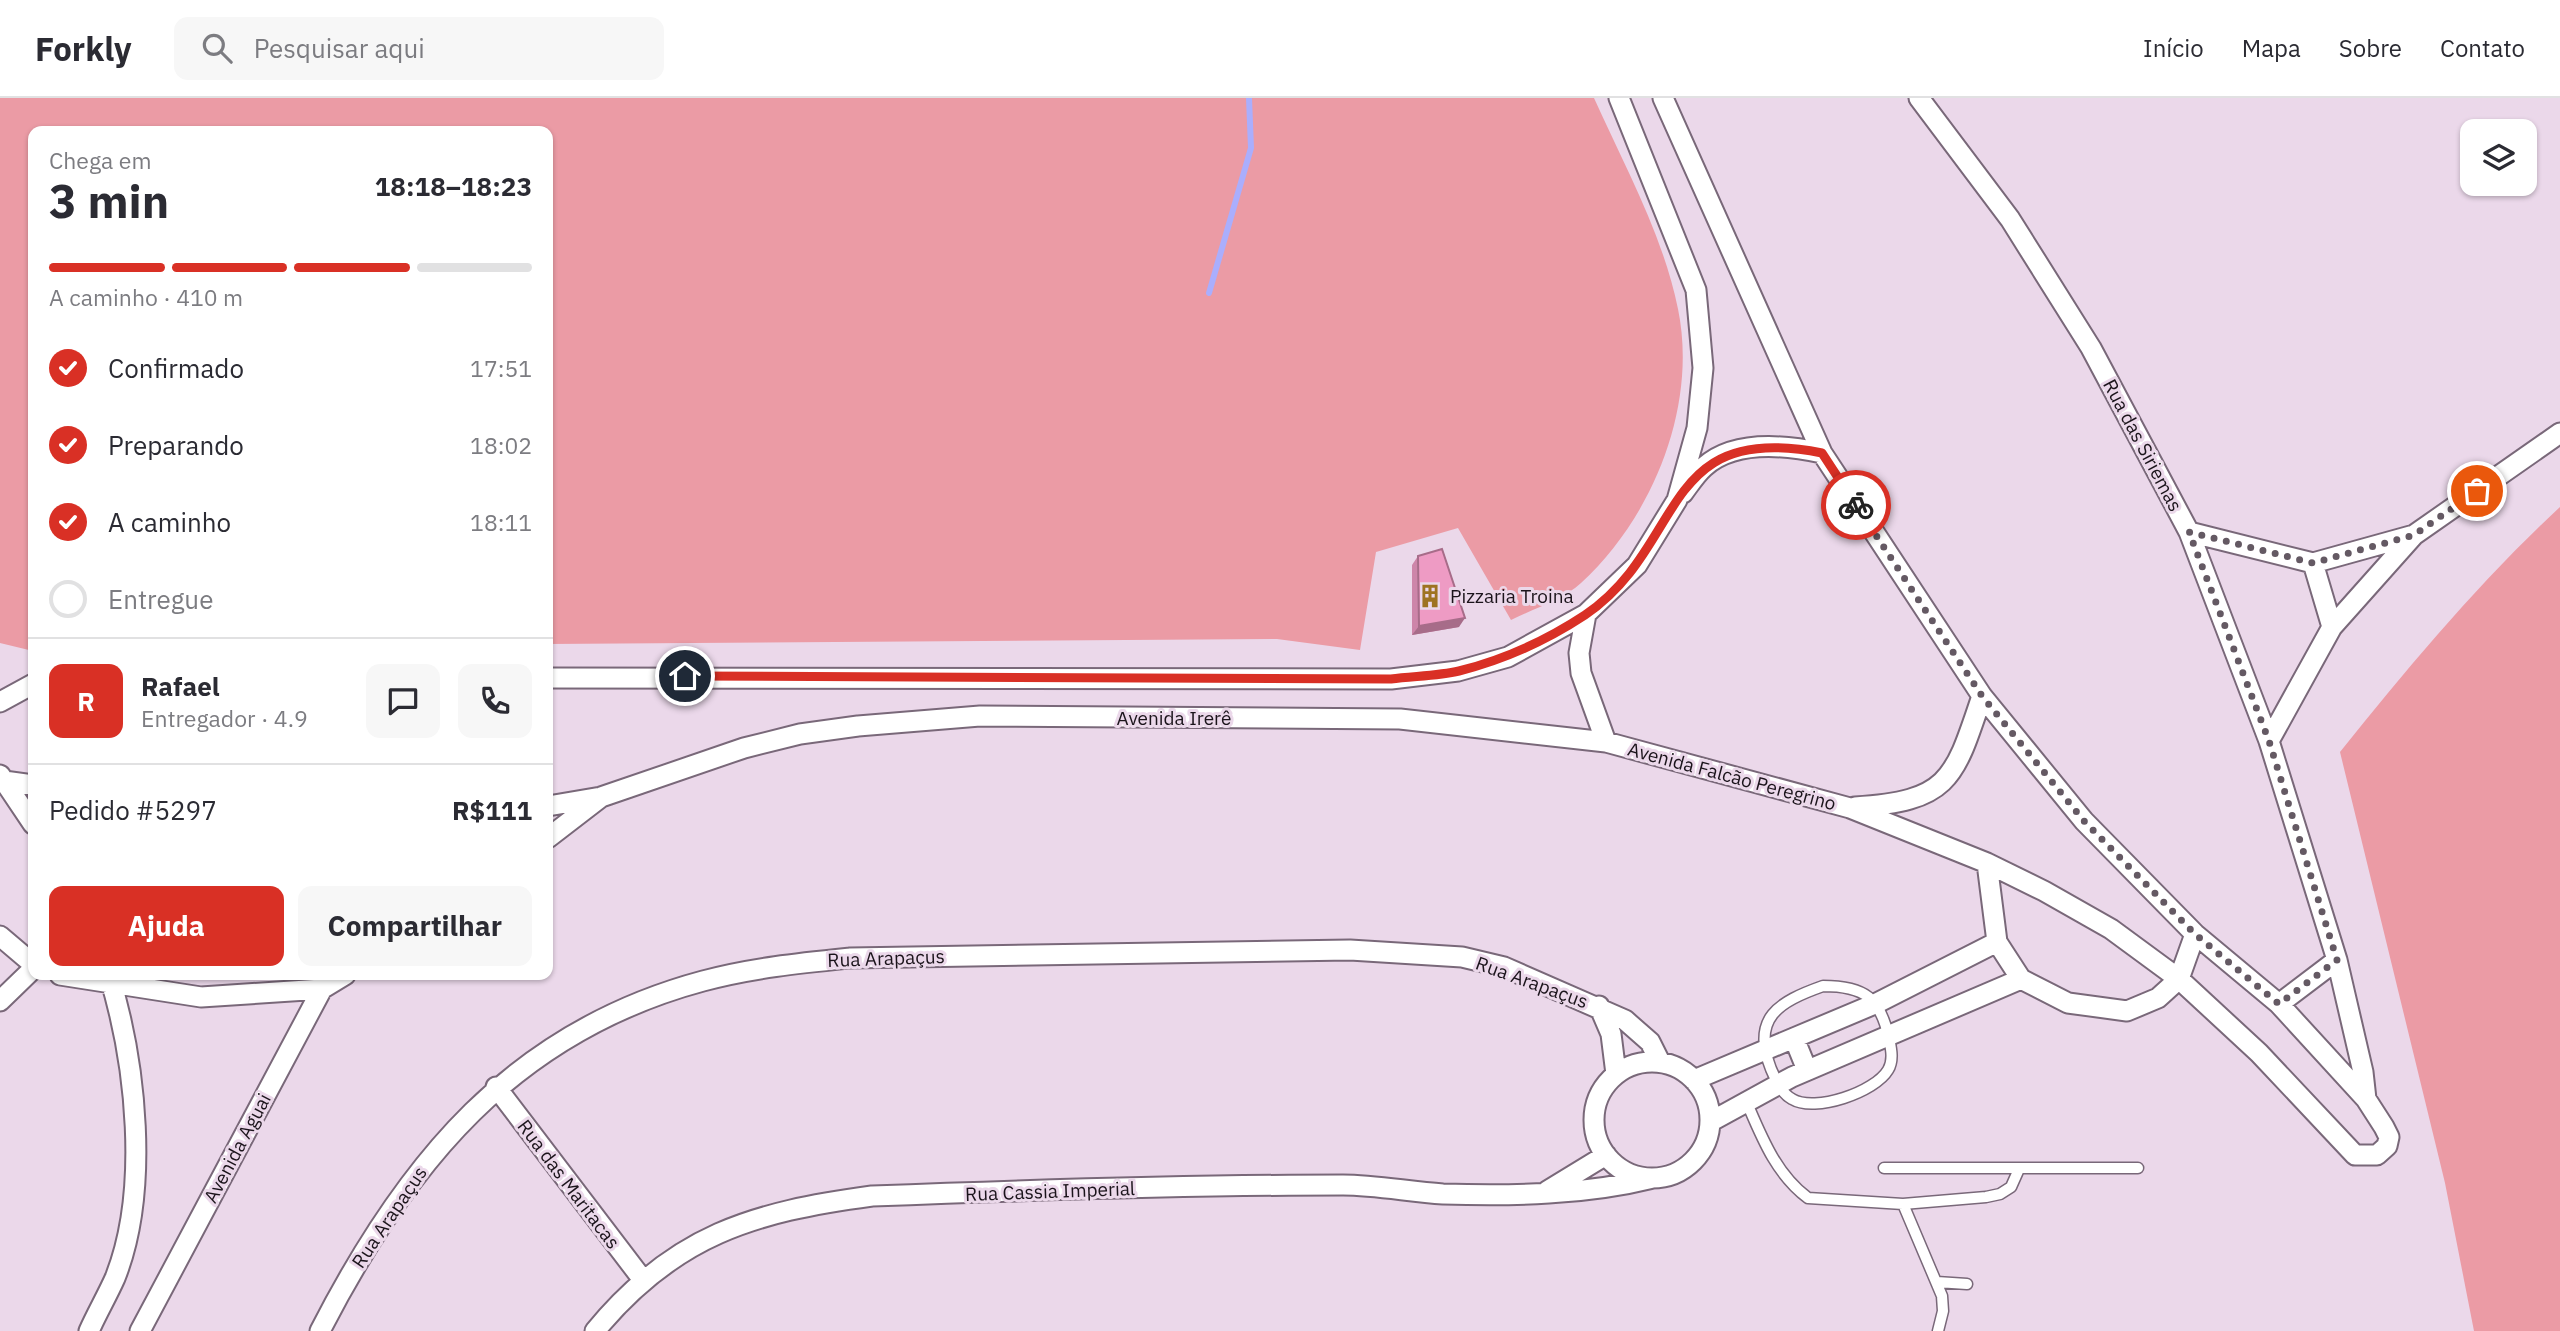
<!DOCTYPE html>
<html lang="pt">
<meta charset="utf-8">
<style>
:root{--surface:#fff;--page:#f7f7f7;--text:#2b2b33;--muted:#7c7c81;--line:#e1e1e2;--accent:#d93025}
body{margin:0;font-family:"IBM Plex Sans",sans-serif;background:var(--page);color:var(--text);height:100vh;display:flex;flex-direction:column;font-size:26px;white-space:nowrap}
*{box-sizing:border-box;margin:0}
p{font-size:23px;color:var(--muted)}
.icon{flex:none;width:38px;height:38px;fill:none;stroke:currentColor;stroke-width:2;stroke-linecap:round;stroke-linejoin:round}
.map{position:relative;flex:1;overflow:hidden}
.sheet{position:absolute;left:28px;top:28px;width:525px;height:854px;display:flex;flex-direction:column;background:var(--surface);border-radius:14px;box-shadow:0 2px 5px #0004}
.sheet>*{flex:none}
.fabs{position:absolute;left:2460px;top:21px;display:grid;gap:14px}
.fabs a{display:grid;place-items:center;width:77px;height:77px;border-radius:14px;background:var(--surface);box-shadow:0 2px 5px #0004;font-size:35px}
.pin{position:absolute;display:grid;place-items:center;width:60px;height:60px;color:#fff;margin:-30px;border:4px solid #fff;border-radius:50%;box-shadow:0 2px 7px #0007}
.courier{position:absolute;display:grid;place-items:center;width:70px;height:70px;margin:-35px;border:5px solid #d93025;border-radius:50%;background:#fff;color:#222;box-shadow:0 2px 9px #0007}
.overview em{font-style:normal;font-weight:700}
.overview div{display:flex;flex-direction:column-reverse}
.overview{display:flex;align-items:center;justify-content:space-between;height:119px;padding:0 21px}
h1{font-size:46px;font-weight:700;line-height:52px}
.bar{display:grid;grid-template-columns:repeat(4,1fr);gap:10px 7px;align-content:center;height:84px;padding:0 21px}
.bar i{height:9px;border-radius:5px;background:var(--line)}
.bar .current{background:var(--accent)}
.bar p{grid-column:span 4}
.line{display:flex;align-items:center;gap:18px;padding:0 21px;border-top:2px solid var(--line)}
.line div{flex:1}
.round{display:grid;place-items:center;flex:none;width:74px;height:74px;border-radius:14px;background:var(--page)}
ol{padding:0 21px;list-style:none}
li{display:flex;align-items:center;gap:21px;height:77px}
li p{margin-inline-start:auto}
li .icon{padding:7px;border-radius:50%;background:var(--accent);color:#fff;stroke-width:4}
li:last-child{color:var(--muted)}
li i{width:38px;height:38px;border:4px solid var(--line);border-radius:50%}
.button{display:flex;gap:14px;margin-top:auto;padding:14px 21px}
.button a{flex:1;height:80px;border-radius:14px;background:var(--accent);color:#fff;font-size:28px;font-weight:700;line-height:80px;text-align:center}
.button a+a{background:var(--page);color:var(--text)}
header{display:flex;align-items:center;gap:42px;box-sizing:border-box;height:98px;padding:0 35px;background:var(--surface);border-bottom:2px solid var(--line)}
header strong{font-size:33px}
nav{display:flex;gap:38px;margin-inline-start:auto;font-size:24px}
.search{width:490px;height:63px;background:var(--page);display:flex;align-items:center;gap:18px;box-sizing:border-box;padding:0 24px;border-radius:14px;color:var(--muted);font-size:26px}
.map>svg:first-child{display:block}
.green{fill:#eb9ba5}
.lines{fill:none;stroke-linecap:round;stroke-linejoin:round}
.stream{stroke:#aaaefd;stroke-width:6}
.service-casing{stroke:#796879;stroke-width:13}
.minor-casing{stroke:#796879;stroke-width:23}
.service{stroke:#fff;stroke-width:10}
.minor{stroke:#fff;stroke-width:19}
.wall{fill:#cd85a9}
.shaded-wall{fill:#a76c89}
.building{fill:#ee9bc4;stroke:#a76c89;stroke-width:2}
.done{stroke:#645963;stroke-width:7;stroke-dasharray:0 12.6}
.route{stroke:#d93025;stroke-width:9}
.labels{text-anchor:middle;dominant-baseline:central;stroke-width:6;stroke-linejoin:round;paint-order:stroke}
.street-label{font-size:19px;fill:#1b141b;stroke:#ebd8ea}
.poi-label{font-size:19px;fill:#1b141b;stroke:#ebd8ea;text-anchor:start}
</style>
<header>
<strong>Forkly</strong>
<div class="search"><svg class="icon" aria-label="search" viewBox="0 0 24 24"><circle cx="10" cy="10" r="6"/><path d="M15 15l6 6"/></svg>Pesquisar aqui</div>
<nav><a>Início</a><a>Mapa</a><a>Sobre</a><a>Contato</a></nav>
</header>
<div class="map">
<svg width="2560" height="1233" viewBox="0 0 2560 1233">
<rect width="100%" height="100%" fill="#ebd8ea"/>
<!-- green -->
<path class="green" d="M0,0H1594C1625,69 1663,137 1678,211C1698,308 1653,419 1581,485C1564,501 1533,511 1511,522L1458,430L1376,454L1360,552L1277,541L548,546V33H33V553L0,545Z
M2560,409V1233H2474L2445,1085L2340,654C2409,568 2479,484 2560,409Z"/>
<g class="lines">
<!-- stream -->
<path class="stream" d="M1209,195L1251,50L1249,0"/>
<!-- service casing -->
<g class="service-casing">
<path id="service" d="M1823,888C1865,888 1880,900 1889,940C1891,950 1894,962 1888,972C1875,994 1815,1015 1792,1001C1781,995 1776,982 1771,971C1751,920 1778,904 1823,888Z
M1747,1005C1762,1040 1776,1076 1808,1100L1903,1106L1986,1099L2000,1096L2011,1089L2019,1071
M1884,1070H2138
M1903,1106L1942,1198L1943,1213L1938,1233
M1937,1184L1967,1186"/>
</g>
<!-- minor casing -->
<g class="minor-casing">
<path id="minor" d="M1663,0L1822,355L1982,598L2084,723L2195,836L2279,906L2366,1001L2384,1029L2389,1039L2387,1048L2377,1057H2355L2259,955L2179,881L2158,900L2127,913L2068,905L2021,881L1997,844L1987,765
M1919,0L2010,121L2091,250L2189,434L2269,643L2337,862L2363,974L2366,1001
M1683,395C1689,387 1696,376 1704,369C1734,342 1785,347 1822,355
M2189,434L2313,465L2414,437L2560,335
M1586,516L1579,555L1581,575L1606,644
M2332,529L2414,437
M548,580L1391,581L1458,573L1508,559L1586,516L1637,467L1677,402L1697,330L1703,270L1696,192L1619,0
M0,604L33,586
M2269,643L2332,529L2313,465
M0,677L33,726
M4,683L33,687
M548,708L601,699L744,650L800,636L858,628L980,618L1400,621L1606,644L1850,710L1987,765L2044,793L2111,831L2179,881L2195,836
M1855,709C1949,703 1954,682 1982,598
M548,740L600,700
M0,838L33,866
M60,877L201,899L322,891
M0,903L33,871
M2279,906L2337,862
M1599,908L1611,936L1616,976
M1794,940L1807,972
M1594 1022a58 58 0 1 1 116 0a58 58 0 1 1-116 0Z
M1694,982L1877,905L1997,844
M496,989L643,1182
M1710,1024L1792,979L2021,881
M1547,1093L1606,1057
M89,1233C97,1215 107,1198 115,1180C150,1092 136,965 109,877
M140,1233L322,891L345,877
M320,1233C406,1065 513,934 703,883C751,870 801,865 850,860L1350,852L1462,859L1504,869L1625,922L1650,944L1660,964
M595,1233C674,1137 753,1114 872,1098C1029,1092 1186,1087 1343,1087C1376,1087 1410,1094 1443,1096C1513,1098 1585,1097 1653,1080"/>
</g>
<!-- service -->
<use href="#service" class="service"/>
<!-- minor -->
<use href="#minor" class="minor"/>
</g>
<!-- wall -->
<path class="wall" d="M1418,458L1459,529L1412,537V467Z"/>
<!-- shaded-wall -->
<path class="shaded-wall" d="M1465,520L1459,529L1412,537L1419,528Z"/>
<!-- building -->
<path class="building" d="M1442,451L1465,520L1419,528L1418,458Z"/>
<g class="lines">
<!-- done -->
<path class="done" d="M1856,407L1982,598L2084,723L2195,836L2279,906L2337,862L2269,643L2189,434L2313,465L2414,437L2477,393"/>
<!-- route -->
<path class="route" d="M685,578L1391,581C1413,578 1438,578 1459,573C1503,562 1547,542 1585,517C1687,448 1658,322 1822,355L1856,407"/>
</g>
<!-- icons -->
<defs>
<g id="building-bare" transform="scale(1.89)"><path d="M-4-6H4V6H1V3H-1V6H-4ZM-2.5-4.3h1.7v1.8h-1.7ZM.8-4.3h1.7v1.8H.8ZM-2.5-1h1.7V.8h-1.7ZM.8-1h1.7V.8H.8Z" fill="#9e7322" stroke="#ebd8ea" stroke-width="2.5" paint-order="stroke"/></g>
</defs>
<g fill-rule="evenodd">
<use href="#building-bare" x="1430" y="498"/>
</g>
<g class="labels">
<!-- street labels -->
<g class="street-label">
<text transform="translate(2143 347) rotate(62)">Rua das Siriemas</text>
<text x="1174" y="620">Avenida Irerê</text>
<text transform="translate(1732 678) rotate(15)">Avenida Falcão Peregrino</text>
<text transform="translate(886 860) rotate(-2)">Rua Arapaçus</text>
<text transform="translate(1532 884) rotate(20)">Rua Arapaçus</text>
<text transform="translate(237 1050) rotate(-62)">Avenida Aguai</text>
<text transform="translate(569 1086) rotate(53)">Rua das Maritacas</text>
<text transform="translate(1050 1093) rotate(-2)">Rua Cassia Imperial</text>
<text transform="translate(389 1119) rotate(-56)">Rua Arapaçus</text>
</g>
<!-- poi labels -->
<g class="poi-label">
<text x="1450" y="498">Pizzaria Troina</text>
</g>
</g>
</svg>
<div class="fabs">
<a><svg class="icon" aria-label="layers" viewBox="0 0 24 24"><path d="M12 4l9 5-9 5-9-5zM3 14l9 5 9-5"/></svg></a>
</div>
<div class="pin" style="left:2477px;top:393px;background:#ea580c"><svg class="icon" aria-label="bag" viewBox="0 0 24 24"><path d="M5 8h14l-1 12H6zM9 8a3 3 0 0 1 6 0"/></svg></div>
<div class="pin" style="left:685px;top:578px;background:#1f2937"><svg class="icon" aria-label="home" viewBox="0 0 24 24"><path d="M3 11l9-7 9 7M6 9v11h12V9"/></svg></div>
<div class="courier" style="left:1856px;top:407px"><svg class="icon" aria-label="bike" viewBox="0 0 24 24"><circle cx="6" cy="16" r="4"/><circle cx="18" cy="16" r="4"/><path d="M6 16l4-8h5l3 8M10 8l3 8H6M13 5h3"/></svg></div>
<section class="sheet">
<div class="overview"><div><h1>3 min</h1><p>Chega em</p></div><em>18:18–18:23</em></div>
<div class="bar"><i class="current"></i><i class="current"></i><i class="current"></i><i></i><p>A caminho · 410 m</p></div>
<ol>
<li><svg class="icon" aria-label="check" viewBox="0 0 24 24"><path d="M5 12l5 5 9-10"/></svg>Confirmado<p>17:51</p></li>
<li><svg class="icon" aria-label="check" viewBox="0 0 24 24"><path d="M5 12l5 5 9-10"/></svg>Preparando<p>18:02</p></li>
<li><svg class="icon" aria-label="check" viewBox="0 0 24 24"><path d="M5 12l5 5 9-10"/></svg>A caminho<p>18:11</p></li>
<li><i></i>Entregue</li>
</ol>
<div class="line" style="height:126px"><b class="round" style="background:var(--accent);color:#fff">R</b><div><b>Rafael</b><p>Entregador · 4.9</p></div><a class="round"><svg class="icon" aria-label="chat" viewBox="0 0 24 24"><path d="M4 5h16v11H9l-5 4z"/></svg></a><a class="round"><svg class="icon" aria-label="phone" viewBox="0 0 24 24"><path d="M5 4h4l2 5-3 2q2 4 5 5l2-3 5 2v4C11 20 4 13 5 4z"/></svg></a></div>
<div class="line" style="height:91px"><div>Pedido #5297</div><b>R$111</b></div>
<div class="button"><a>Ajuda</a><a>Compartilhar</a></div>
</section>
</div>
